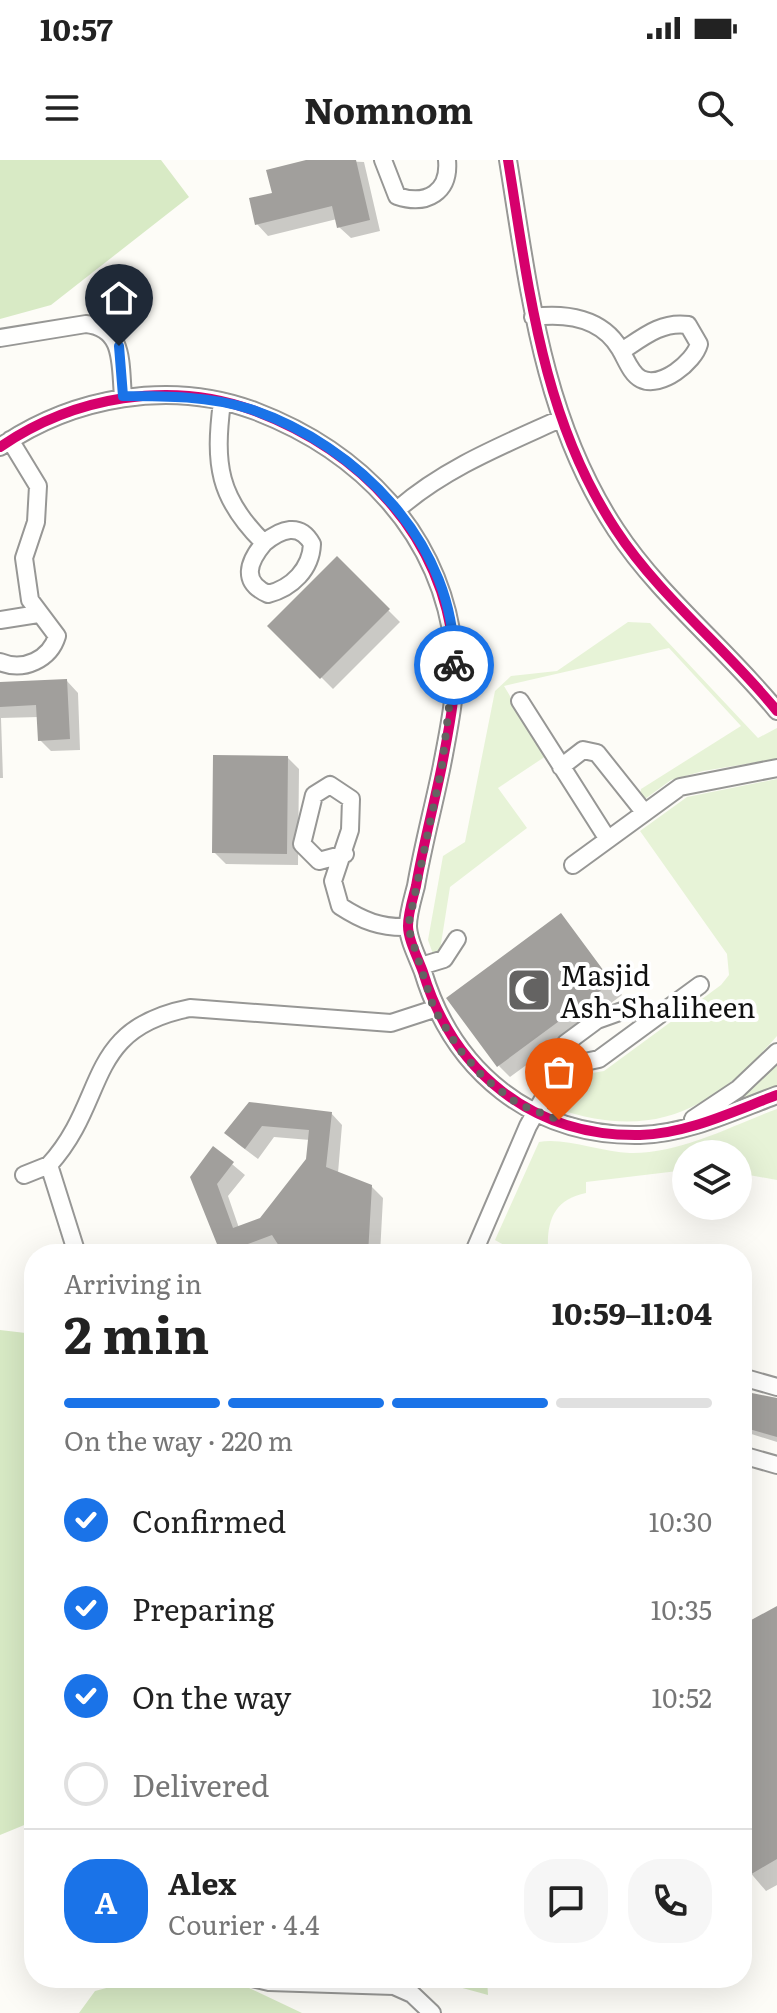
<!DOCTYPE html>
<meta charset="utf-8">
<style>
:root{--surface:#fff;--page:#f6f6f6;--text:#222;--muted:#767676;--line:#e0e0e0;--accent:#1a73e8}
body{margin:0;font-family:Literata,serif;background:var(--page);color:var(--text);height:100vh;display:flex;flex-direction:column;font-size:30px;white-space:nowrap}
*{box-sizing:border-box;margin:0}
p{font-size:26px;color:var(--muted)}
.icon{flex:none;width:44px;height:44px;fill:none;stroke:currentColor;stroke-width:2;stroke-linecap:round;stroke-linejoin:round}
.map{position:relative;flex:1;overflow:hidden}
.drawer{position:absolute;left:24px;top:1084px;width:728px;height:744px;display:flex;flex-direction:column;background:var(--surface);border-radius:32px;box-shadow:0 8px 32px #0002}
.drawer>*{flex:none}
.fabs{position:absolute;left:672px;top:980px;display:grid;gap:16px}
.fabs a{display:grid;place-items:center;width:80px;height:80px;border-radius:50%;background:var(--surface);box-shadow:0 8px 32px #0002;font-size:40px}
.pin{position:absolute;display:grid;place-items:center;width:68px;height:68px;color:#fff;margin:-82px -34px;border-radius:50% 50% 50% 0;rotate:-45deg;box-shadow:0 0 8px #0007}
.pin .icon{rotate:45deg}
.courier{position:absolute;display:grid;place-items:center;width:80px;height:80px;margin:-40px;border:6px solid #1a73e8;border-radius:50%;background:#fff;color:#222;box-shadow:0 2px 10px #0007}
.headline em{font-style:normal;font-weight:700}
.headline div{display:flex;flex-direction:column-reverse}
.headline{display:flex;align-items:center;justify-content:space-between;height:136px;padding:0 40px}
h1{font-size:52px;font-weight:700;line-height:60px}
.bar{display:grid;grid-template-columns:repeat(4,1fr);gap:12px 8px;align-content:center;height:96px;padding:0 40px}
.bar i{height:10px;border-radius:6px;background:var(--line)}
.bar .current{background:var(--accent)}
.bar p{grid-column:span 4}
.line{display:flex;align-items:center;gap:20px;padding:0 40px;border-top:2px solid var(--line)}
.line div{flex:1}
.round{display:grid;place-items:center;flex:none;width:84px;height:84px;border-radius:32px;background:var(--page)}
ol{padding:0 40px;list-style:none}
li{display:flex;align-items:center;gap:24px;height:88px}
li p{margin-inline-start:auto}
li .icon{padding:8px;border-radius:50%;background:var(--accent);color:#fff;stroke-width:4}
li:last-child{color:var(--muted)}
li i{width:44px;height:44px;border:4px solid var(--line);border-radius:50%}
.status{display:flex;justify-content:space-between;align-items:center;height:56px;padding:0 40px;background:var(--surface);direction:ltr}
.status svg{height:22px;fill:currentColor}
header{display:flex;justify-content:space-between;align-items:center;height:104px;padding:0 40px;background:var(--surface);font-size:36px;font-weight:700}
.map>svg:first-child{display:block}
.green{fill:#e7f3d7}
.forest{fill:#d8eac5}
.shadow{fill:#0003}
.building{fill:#a19f9c}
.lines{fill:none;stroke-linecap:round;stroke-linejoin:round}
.minor-casing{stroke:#979795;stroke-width:20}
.minor{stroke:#fffffe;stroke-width:16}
.cycleway-casing{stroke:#fff;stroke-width:15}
.cycleway{stroke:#d6006c;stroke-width:10}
.done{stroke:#646362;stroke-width:8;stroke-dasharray:0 14.4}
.route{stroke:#1a73e8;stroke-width:10}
.labels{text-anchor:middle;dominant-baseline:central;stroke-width:8;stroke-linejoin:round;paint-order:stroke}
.poi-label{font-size:28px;fill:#111;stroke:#fff;text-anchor:start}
</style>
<div class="status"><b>10:57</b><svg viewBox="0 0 49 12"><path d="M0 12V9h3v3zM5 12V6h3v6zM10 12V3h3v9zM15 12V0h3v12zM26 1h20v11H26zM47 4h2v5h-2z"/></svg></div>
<header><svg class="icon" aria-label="menu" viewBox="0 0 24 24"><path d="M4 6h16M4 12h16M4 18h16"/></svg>Nomnom<svg class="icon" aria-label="search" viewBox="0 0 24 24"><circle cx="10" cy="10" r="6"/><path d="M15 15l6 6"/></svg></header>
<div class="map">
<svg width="777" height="1853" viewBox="0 0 777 1853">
<rect width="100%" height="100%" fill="#fdfcf7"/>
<!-- green -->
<path class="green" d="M628,462L650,463L758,578L777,568V599L703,611L671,620L645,639L640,635L641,629L741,566L669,488L504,526L546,596L498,628L527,668L450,727L440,790L433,794L428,780L443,696L465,682L495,531L511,516L557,511Z
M777,619V876C713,950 654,981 558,949L553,946L568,917L604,911L721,825L729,815L727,794L640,671L687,637Z
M777,902V928L734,943Z
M777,949V1020L738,1013V994H686V1010L586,1022V1033C556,1039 547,1058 548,1088C527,1097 514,1091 495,1080L539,982C564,977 601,992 630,993C680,994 731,966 777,949Z"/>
<!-- forest -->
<path class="forest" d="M0,0H161L189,37L51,145L0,159Z
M0,1170L34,1174V1661L0,1675Z
M144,1818H228L302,1853H79L95,1831Z
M426,1818H487L488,1835Z"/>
<!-- shadow -->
<path class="shadow" d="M315,0L364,2L380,71L351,78L339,67L337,59L268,76L257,64Z
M337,399L400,462L333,529L270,466Z
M67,521L78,533L80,590L51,591L40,580L39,557L1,558L3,618H0V524Z
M288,598L299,609L298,705L226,704L214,692Z
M561,756L622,835L510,917L499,906Z
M249,944L331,953L342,965L338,1013L371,1026L383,1038L380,1094H287L282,1087L264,1094H223L193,1018L214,989L245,1015L228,1036L239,1068L261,1059L308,1000L310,980L274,977L258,999L238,984L227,973Z
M742,1234L777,1242V1282L742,1271Z
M777,1449V1725L766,1731L742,1703V1461L745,1464Z"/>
<!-- building -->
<path class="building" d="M306,0H356L370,60L337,68L332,46L255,65L249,38L272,33L266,10Z
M337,396L390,449L320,519L267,466Z
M67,519L70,579L38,581L36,545L0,547V522Z
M213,595L288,596L287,694L212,693Z
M561,753L612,822L497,907L446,838Z
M249,942L332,952L326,1007L372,1025L368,1094H284L272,1075L221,1094L190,1017L213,986L234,1002L217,1024L233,1068L260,1058L306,999L309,970L262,966L245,989L224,973Z
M742,1231L777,1238V1277L742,1267Z
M777,1446V1699L748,1716L742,1705V1465Z"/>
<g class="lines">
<!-- minor casing -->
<g class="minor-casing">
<path id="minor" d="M383,0L397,36C427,46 450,32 447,0
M508,0C529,129 542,258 616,370C660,437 727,489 777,551
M533,157C566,153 602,158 620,189C626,199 631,214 641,219C661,229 694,202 699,184L688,165C662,161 643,177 622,191
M0,178L86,164C125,168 120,205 123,236
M222,242C214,304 218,338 264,383C281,369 300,362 312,384C311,409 292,428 268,434C241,422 248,402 264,383
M0,287C73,237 170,219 255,251C360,291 441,373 454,490C458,527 449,568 442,605C434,645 423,685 416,726C413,738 408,753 408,766C408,780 418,798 423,812C453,911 532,977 640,975C687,974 734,951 777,935
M398,349C445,308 503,285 560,259
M0,460L38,454
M0,502C24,512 50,499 57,476L30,440L24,398L36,362L38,326L10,280
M520,541L607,678
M561,607L583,590L597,593L644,652
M345,694L319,701L302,684L314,635L330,625L351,639L350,670L333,721L340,746C363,761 381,768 408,767
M573,705L680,627L777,608
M421,806L444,799L457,779
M561,907L560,893L566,883L597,860L625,850L659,855
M693,959L738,929L777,892
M24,1015L49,1005
M77,1094L49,1005C109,939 83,869 190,848L391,863L434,849
M473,1094L528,966L561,907L599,899L700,825
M742,1217L777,1227
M742,1295L777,1305
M252,1818L269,1822L394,1826L412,1834L432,1853"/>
</g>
<!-- minor -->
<use href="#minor" class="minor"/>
<!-- cycleway casing -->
<g class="cycleway-casing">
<path id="cycleway" d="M508,0C529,129 542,258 616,370C660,437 727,489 777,551
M0,287C73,237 170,219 255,251C360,291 441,373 454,490C458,527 449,568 442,605C434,645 423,685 416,726C413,738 408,753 408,766C408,780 418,798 423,812C453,911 532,977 640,975C687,974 734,951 777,935"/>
</g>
<!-- cycleway -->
<use href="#cycleway" class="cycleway"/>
</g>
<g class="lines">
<!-- done -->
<path class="done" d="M454,505L442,606L408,767L434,849L459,889L484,918L518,944L559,960"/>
<!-- route -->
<path class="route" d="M119,186L123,236C166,236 209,236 250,249C358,285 457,385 454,505"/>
</g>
<!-- icons -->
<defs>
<g id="mosque-square" transform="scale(2.3)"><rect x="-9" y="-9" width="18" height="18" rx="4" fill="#646362" stroke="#fff"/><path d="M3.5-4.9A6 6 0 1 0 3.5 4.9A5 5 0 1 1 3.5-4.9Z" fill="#fff"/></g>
</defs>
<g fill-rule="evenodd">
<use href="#mosque-square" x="529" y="830"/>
</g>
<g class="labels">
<!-- poi labels -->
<g class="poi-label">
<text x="560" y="814">Masjid<tspan x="560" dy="32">Ash-Shaliheen</tspan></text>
</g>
</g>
</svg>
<div class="fabs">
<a><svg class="icon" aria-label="layers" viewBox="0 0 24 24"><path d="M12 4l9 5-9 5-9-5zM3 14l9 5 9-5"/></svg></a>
</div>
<div class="pin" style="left:559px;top:960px;background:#ea580c"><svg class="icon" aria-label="bag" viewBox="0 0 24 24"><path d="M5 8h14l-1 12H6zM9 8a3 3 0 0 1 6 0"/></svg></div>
<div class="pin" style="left:119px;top:186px;background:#1f2937"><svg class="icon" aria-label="home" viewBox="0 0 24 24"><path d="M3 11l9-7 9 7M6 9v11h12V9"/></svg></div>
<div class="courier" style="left:454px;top:505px"><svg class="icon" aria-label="bike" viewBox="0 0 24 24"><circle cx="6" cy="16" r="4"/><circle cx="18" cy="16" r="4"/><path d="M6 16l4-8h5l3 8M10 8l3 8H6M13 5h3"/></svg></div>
<section class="drawer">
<div class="headline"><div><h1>2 min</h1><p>Arriving in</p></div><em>10:59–11:04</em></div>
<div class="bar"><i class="current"></i><i class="current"></i><i class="current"></i><i></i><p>On the way · 220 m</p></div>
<ol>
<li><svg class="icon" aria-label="check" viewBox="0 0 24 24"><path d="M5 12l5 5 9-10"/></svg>Confirmed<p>10:30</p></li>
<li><svg class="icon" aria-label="check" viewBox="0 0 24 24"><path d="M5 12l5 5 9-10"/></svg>Preparing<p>10:35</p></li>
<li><svg class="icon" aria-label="check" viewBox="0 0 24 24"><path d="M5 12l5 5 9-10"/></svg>On the way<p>10:52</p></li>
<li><i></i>Delivered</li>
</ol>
<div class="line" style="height:144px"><b class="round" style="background:var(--accent);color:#fff">A</b><div><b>Alex</b><p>Courier · 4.4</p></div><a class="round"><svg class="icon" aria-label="chat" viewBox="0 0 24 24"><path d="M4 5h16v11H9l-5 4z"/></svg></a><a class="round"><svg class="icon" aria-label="phone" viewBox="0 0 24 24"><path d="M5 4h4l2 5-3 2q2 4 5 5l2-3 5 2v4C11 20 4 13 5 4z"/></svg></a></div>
</section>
</div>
